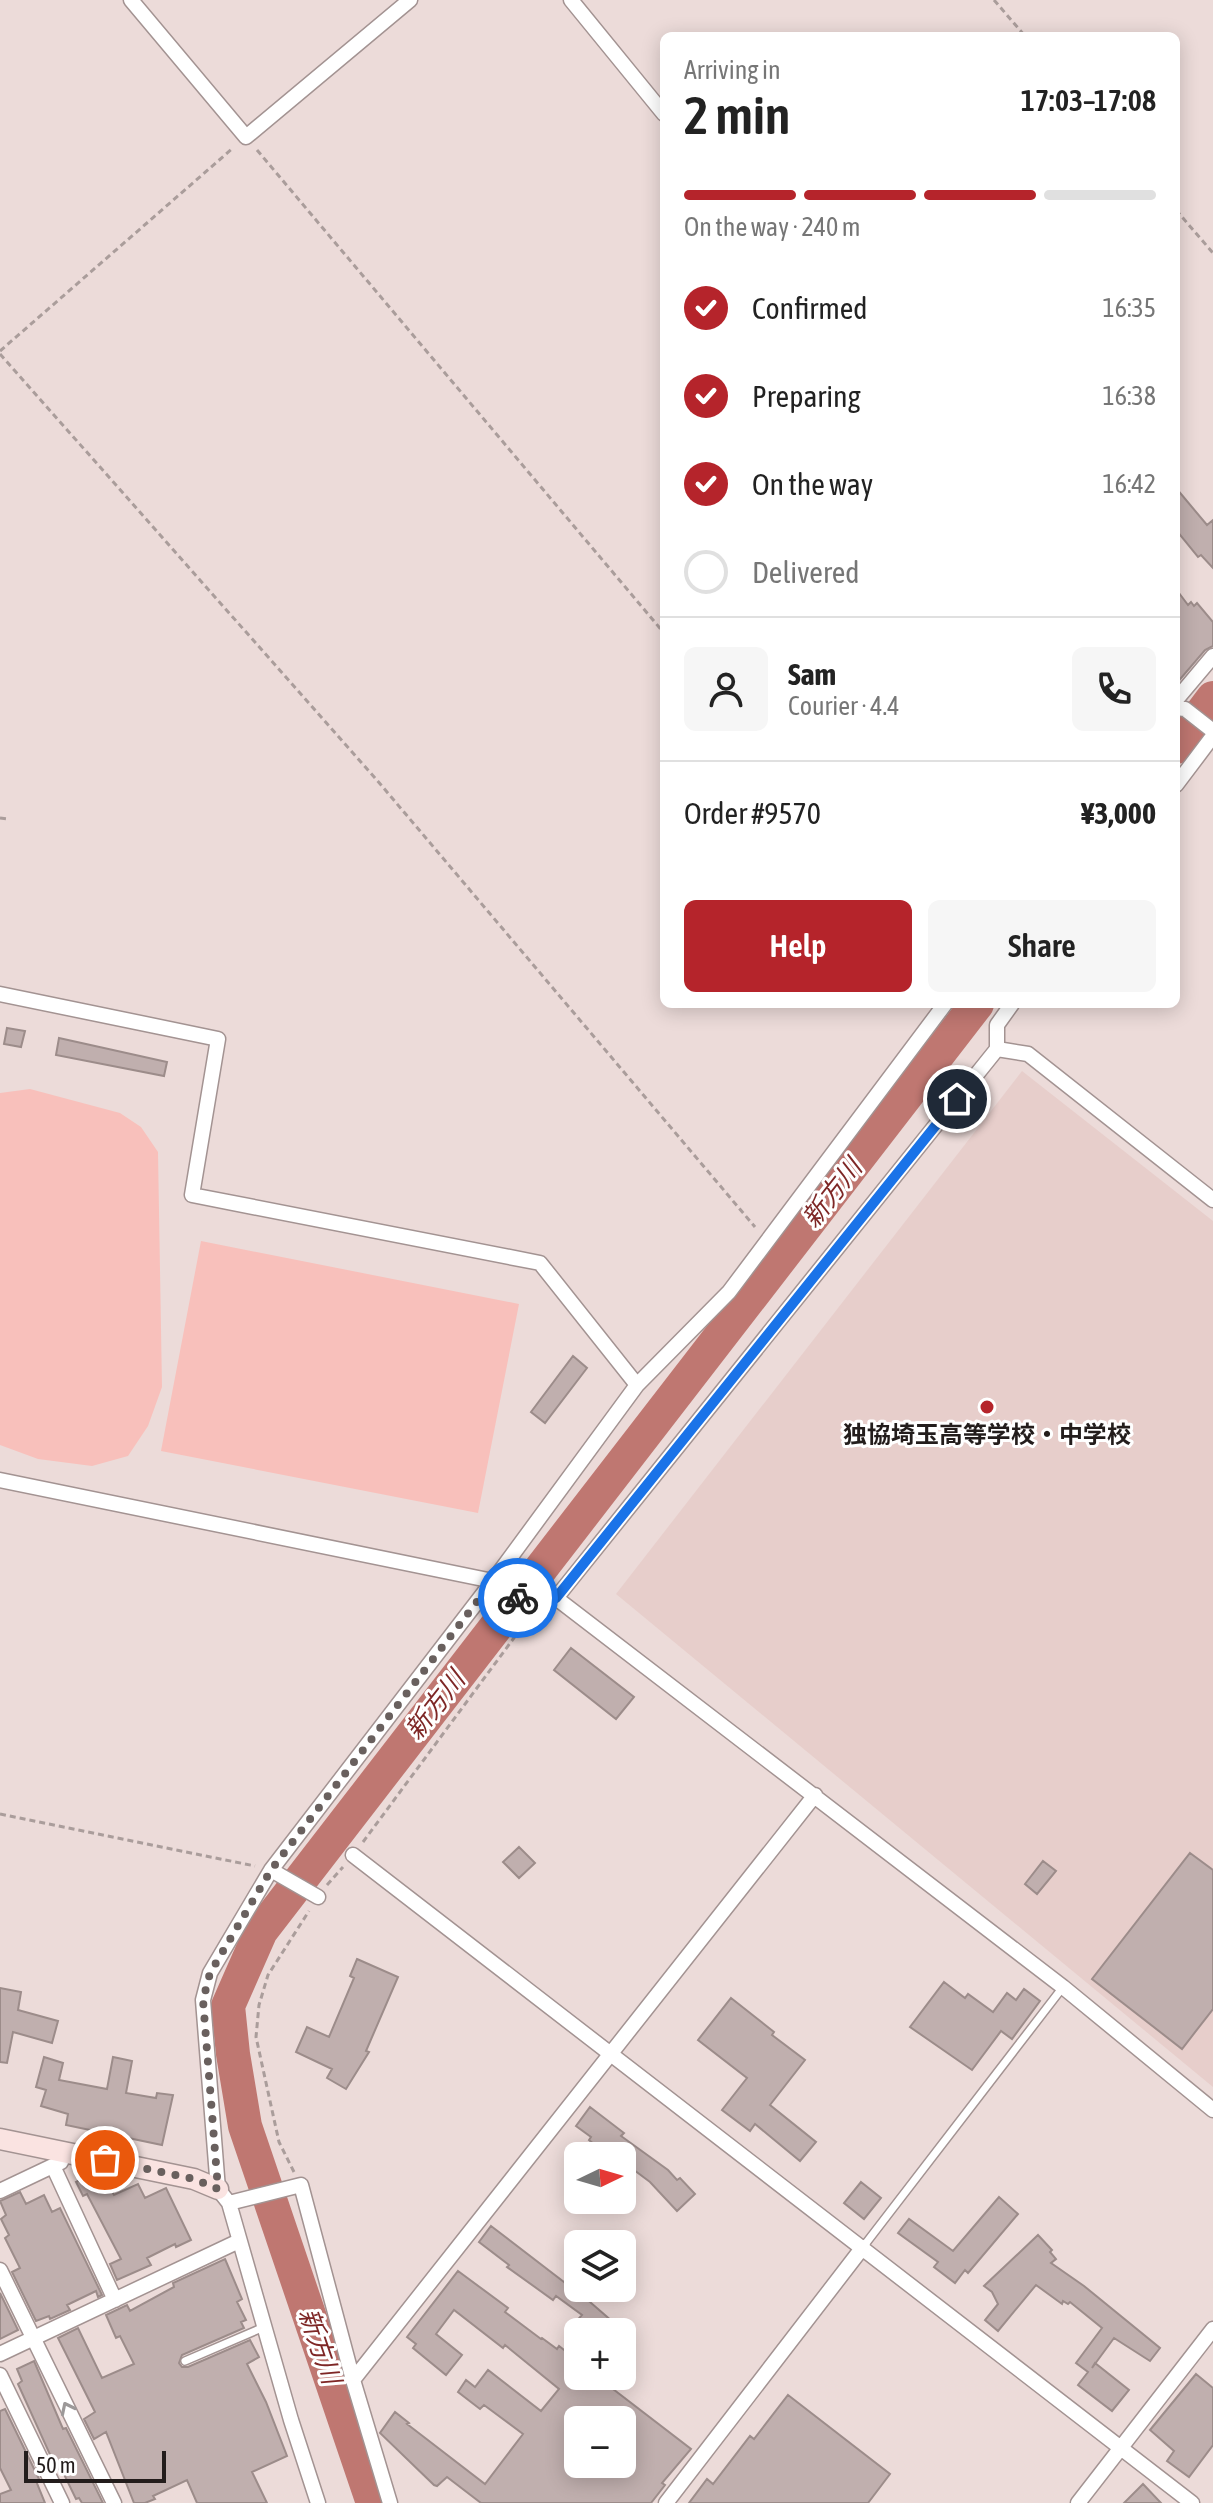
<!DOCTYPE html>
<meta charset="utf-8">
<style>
:root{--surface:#fff;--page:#f6f6f6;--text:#222;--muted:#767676;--line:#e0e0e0;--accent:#b5242b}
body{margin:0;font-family:"Asap Condensed","Noto Sans JP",sans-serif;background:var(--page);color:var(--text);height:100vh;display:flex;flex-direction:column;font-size:30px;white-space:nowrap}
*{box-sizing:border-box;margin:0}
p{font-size:26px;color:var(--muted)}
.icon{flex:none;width:44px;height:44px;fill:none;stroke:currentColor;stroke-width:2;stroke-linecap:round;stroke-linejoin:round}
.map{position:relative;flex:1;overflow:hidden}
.drawer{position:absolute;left:660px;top:32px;width:520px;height:976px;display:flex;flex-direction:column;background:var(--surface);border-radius:12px;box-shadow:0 4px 20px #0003}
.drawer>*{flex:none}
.needle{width:52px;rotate:85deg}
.tools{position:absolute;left:564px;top:2142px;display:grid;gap:16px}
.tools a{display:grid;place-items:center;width:72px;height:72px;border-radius:12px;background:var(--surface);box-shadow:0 4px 20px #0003;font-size:40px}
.scale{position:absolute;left:24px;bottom:20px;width:142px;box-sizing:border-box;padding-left:8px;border:4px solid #231d1c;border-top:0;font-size:22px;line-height:28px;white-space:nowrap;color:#231d1c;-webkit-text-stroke:6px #fff;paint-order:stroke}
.pin{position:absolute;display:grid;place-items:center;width:68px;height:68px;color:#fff;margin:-34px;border:4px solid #fff;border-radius:50%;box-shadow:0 2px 8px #0007}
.courier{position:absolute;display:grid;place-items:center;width:80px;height:80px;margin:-40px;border:6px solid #1a73e8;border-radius:50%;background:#fff;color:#222;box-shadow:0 2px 10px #0007}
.overview em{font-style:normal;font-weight:600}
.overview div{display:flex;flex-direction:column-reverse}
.overview{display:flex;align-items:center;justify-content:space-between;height:136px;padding:0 24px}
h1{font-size:52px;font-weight:600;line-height:60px}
.bar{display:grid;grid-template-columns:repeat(4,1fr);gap:12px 8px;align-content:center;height:96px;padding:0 24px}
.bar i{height:10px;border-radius:6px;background:var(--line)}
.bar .on{background:var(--accent)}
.bar p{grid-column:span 4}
.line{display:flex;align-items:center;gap:20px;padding:0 24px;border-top:2px solid var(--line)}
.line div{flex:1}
.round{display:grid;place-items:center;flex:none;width:84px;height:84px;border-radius:12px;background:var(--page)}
ol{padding:0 24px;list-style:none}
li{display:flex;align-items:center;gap:24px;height:88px}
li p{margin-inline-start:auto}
li .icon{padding:8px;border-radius:50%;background:var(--accent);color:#fff;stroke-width:4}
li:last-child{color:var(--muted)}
li i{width:44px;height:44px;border:4px solid var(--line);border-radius:50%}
.primary-button{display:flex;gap:16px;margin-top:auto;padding:16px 24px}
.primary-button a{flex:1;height:92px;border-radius:12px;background:var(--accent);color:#fff;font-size:32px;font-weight:600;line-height:92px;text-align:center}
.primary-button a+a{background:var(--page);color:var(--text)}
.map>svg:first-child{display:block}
.built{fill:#e7cecb}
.green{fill:#f8c0bb}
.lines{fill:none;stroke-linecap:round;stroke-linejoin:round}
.river{stroke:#bf7771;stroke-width:34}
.building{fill:#c0afae;stroke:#9c8c8a;stroke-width:2;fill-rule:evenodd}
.lane-casing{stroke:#a39392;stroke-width:10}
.street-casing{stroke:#a39392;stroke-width:17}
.secondary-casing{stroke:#a39392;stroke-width:23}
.path{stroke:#aa9d9b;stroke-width:3;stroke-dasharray:6 4;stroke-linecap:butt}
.lane{stroke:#fff;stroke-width:7}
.street{stroke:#fff;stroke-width:14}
.secondary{stroke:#fae3e1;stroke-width:20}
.oneway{stroke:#9c9999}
.done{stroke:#69605e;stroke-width:8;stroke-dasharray:0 14.4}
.route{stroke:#1a73e8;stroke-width:10}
.poi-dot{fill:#b5242b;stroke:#fff;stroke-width:3}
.labels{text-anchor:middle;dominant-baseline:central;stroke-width:6;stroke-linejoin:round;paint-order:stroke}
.poi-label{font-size:24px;font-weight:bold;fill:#231d1c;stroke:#fff}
.water-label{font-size:26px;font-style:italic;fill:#7e2726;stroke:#fff}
</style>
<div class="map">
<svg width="1213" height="2503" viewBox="0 0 1213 2503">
<rect width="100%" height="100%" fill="#ecdbd9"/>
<!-- built -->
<path class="built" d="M1022,1071L1213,1221V2087L616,1594Z"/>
<!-- green -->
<path class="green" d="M30,1089L120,1113L141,1127L158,1152L162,1387L148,1426L128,1456L92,1466L38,1459L0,1445V1093Z
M201,1241L519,1304L478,1513L161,1451Z"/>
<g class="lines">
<!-- river -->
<path class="river" d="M1176,747L1213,698
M373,2503L245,2126L233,2054L228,2006L261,1931L977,1004"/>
</g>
<!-- building -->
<path class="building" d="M1176,488L1207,525L1213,520V568L1201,555L1198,557L1176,530Z
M1176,589L1188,605L1191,602L1194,606L1197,603L1213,622V646L1205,650L1176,684Z
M7,1028L25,1031L21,1047L4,1044Z
M59,1038L167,1062L164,1076L56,1055Z
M573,1356L587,1368L545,1423L531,1412Z
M571,1648L634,1697L616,1719L554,1670Z
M519,1847L535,1863L519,1878L503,1862Z
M1190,1853L1213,1870V2009L1182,2049L1092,1979Z
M1043,1861L1056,1871L1037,1894L1025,1884Z
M357,1959L398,1977L366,2051L369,2052L346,2089L327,2078L332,2069L296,2052L307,2027L329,2037L354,1978L350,1976Z
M944,1982L965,1998L968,1994L993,2012L1007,1993L1016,2000L1024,1989L1040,2001L1012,2039L1001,2031L972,2070L910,2027Z
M0,1988L21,1992L18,2010L58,2021L52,2043L13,2032L7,2063L0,2062Z
M731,1998L774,2032L772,2035L805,2060L770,2105L816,2142L800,2161L755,2124L750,2131L722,2110L747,2078L698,2040Z
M44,2057L63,2063L59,2080L107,2089L113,2057L132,2061L126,2093L156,2098L157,2093L173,2095L162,2145L66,2125L68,2114L41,2106L46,2090L36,2087Z
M590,2107L624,2133L621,2136L668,2170L677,2180L680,2178L695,2194L677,2211L650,2182L622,2161V2156H616L610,2151L607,2155L589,2140L591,2137L576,2126Z
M93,2173L96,2179L104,2175L114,2195L138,2184L145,2198L166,2188L191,2240L176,2247L175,2244L147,2258L151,2265L117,2280L110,2264L121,2259L87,2194L83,2196L76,2182Z
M861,2182L881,2198L864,2219L844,2203Z
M20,2192L26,2204L44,2195L52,2212L60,2208L102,2295L98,2297L96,2291L67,2305L70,2310L50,2319L49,2316L36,2321L12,2272L20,2268L5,2238L9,2235L1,2219L6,2215L0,2201Z
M999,2197L1018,2214L968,2273L965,2270L955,2283L934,2267L938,2262L898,2233L909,2219L953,2251Z
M491,2226L590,2302L621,2329L619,2332H606L596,2325L590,2332H585L575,2323L582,2315L556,2296L553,2300L507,2267L509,2265L479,2242Z
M1038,2235L1052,2250L1050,2252L1056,2259L1051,2263L1084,2286L1160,2348L1150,2361L1114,2338L1092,2368L1095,2363L1129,2390L1112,2411L1078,2385L1088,2372L1076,2363L1102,2328L1070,2302L1068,2304L1063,2301L1062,2304L1036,2285L998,2331L985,2320L998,2304L992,2292L984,2286Z
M225,2259L242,2299L237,2302L246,2320L241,2322L244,2328L182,2355L179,2363L182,2367H188L250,2340L259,2357L247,2364L266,2402L287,2456L252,2472L267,2503H197L187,2480L153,2496L155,2499L145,2503H134L106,2432L94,2439L84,2419L95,2412L58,2338L78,2328L102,2378L134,2364L120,2336L116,2338L106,2315L127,2305L130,2311L174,2287L173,2283Z
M458,2271L508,2308L505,2312L541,2339L542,2338L557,2349L559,2346L578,2361V2376H596L691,2449L662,2483L665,2485L651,2503H481L447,2477L437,2486L434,2485L380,2433L395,2412L409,2423L407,2424L485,2484L523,2434L484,2405L480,2409L458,2392L466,2380L475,2387L488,2370L541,2411L559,2389L505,2345L503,2348L454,2310L436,2334L462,2355L446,2375L413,2348L416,2344L407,2337ZM578,2420H622V2464H578Z
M0,2293L18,2330L0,2339Z
M34,2361L63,2429L66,2428L103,2503H82L79,2498L76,2499L61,2468L57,2470L18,2384L22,2381L17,2369Z
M1196,2374L1213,2388V2445L1189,2477L1167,2461L1174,2451L1150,2430Z
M788,2395L890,2474L868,2503H689L707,2479L713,2484L750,2436L754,2439Z
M5,2409L39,2479L36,2481L45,2503H0V2494L11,2490L0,2468V2411Z
M1143,2484L1161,2503H1124Z"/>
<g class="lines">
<!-- lane casing -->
<g class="lane-casing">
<path id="lane" d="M863,2247L1063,1987
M185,2361L264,2327"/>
</g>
<!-- street casing -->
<g class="street-casing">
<path id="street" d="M131,0L246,137L410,0
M571,0L664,114
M1176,700L1213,656
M1176,708L1185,709L1213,731
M1176,785L1213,736
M0,994L218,1039L192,1195L540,1263L637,1385
M997,1049L1028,1054L1213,1200
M0,1480L493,1581L535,1611L556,1598L997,1049V1025L1012,1004
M556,1598L1063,1987L1213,2110
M353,1855L1192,2503
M271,1870L318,1897
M53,2166L115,2300
M0,2191L61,2162
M229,2203L301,2185L353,2380L390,2503
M0,2270L114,2503
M0,2354L239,2241
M0,2375L62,2503
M353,2380L815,1795
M318,2503L291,2420L229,2203L218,2189L203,2000L210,1973L271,1870L493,1581L637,1385L729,1292L945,1004
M666,2503L863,2247
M1078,2503L1213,2329"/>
</g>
<!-- secondary casing -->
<g class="secondary-casing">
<path id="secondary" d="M0,2139L194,2179L218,2189"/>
</g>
<!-- path -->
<path class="path" d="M994,0L1025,36
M257,150L664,633
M1176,210L1213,253
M0,351L233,148
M0,354L376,779L755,1227
M0,818L8,819
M0,1814L255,1866
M363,1842L525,1623
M327,1885L343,1867
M294,2172L279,2142L256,2037L259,2005L268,1975L309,1911"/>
<!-- lane -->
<use href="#lane" class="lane"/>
<!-- street -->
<use href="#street" class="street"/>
<!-- secondary -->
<use href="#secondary" class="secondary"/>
</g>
<!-- one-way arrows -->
<defs><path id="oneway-chevron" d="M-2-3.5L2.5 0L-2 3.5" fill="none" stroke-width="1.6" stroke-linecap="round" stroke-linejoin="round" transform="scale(2)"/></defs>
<use class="oneway" href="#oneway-chevron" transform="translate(67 2408) rotate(-116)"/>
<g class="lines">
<!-- done -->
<path class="done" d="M105,2160L194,2179L218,2189L203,2000L210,1973L271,1870L493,1581L518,1598"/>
<!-- route -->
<path class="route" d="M518,1598L535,1611L556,1598L957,1099"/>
</g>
<!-- markers -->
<circle class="poi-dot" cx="987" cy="1407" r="8"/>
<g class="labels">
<!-- poi labels -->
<g class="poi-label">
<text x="987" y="1434">独協埼玉高等学校・中学校</text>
</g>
<!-- water labels -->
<g class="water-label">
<text transform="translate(832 1193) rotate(-52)">新方川</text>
<text transform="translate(435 1705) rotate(-52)">新方川</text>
<text transform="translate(320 2346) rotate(71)">新方川</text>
</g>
</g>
</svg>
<div class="tools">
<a><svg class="needle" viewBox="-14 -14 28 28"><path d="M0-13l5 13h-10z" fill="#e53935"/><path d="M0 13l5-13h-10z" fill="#767676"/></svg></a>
<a><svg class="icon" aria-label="layers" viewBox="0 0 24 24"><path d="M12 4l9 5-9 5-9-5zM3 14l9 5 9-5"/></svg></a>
<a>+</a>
<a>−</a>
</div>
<div class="scale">50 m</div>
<div class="pin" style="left:105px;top:2160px;background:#ea580c"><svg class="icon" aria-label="bag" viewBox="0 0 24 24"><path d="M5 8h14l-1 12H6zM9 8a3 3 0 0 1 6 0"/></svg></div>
<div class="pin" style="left:957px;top:1099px;background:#1f2937"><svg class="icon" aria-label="home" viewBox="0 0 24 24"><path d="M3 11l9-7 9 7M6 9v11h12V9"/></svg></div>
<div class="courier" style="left:518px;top:1598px"><svg class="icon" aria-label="bike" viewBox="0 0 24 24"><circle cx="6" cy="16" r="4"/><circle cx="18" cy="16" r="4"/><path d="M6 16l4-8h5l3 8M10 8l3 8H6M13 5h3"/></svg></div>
<section class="drawer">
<div class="overview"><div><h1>2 min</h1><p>Arriving in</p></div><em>17:03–17:08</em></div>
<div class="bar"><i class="on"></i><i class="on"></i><i class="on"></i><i></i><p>On the way · 240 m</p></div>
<ol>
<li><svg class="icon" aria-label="check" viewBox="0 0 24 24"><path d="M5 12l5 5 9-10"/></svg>Confirmed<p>16:35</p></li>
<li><svg class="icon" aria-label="check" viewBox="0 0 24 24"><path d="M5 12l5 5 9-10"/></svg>Preparing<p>16:38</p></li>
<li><svg class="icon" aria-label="check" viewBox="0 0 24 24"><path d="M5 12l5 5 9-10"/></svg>On the way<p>16:42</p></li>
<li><i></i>Delivered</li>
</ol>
<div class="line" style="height:144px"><a class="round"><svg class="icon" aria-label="person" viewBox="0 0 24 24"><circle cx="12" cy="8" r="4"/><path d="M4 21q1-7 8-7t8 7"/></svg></a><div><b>Sam</b><p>Courier · 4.4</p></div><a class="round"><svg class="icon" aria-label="phone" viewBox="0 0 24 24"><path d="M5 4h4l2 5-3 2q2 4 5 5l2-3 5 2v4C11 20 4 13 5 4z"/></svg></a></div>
<div class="line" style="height:104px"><div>Order #9570</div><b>¥3,000</b></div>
<div class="primary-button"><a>Help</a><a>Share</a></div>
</section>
</div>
